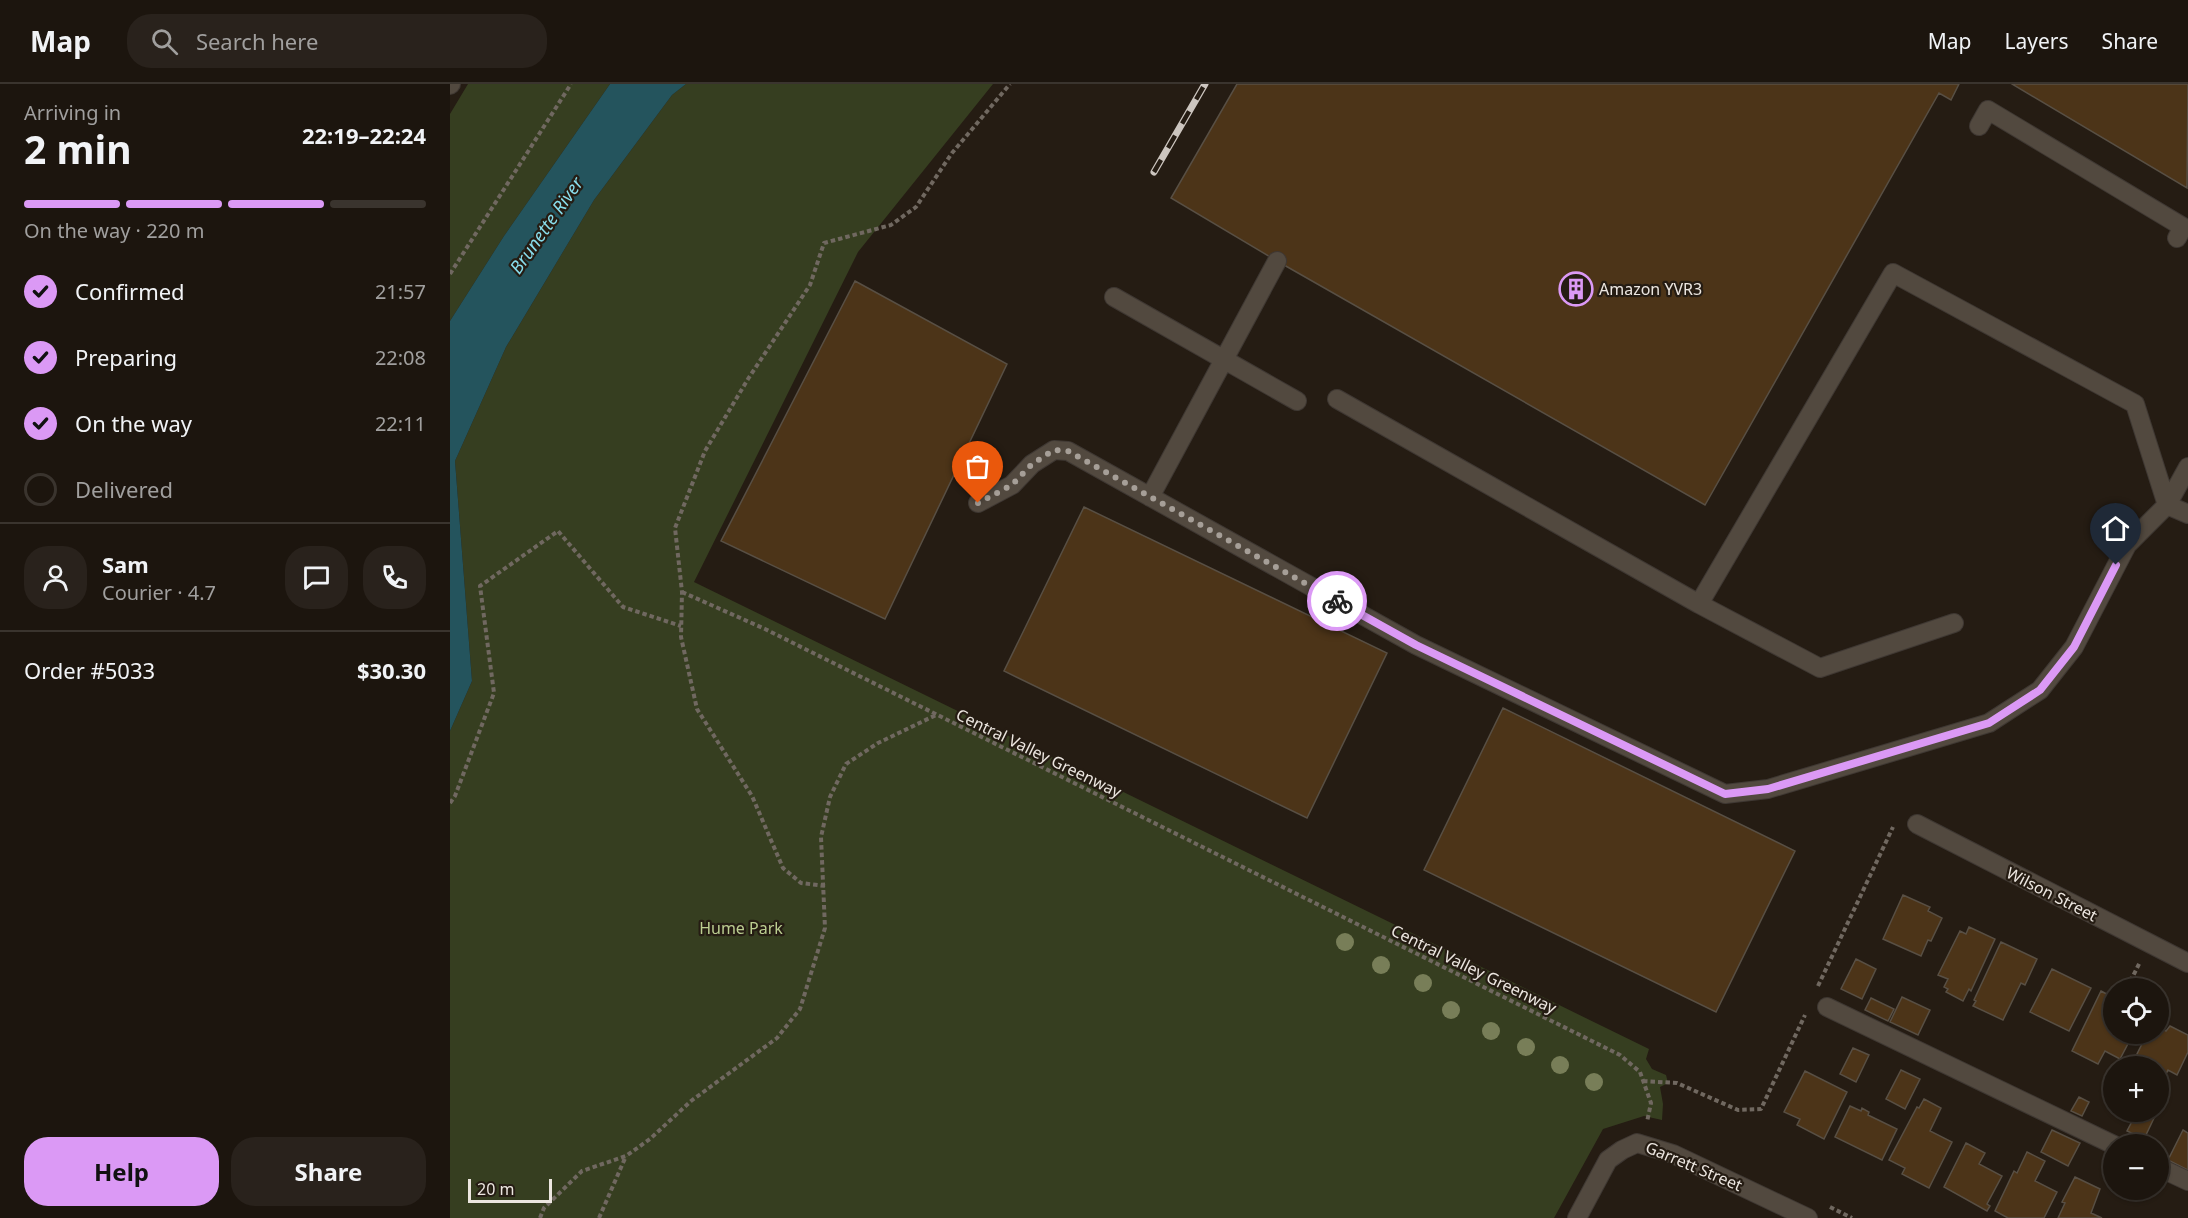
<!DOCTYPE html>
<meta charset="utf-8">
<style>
:root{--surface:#1c150e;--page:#29221c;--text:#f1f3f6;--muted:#a09f9e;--line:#3a342e;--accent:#db99f5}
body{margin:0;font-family:"Noto Sans",sans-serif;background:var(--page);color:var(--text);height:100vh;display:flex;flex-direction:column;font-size:22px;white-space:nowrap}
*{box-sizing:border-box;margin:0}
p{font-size:20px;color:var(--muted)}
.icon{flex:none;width:33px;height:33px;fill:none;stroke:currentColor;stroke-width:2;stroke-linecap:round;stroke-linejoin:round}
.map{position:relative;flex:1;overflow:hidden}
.sheet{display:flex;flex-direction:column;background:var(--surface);width:450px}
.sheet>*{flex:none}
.fabs{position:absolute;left:1653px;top:894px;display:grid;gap:12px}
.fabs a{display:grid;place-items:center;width:66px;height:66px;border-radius:50%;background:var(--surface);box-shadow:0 2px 4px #0004,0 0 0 2px var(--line);font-size:30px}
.scale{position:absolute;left:18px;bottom:15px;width:84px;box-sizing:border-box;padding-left:6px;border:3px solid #ece6e0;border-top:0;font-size:16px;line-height:21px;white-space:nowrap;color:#ece6e0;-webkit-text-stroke:4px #251c13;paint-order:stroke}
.pin{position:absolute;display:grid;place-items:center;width:51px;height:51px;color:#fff;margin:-62px -26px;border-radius:50% 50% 50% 0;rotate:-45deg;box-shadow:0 0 6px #0007}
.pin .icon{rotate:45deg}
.courier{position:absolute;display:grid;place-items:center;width:60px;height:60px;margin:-30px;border:4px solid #db99f5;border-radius:50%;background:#fff;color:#222;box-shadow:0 2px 8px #0007}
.summary em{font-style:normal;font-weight:700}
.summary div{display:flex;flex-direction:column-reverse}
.summary{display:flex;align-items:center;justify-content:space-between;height:102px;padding:0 24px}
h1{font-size:39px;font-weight:700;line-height:45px}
.bar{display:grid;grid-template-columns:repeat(4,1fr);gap:9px 6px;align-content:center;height:72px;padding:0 24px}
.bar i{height:8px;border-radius:4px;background:var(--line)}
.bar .on{background:var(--accent)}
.bar p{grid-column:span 4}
.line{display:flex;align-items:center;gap:15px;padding:0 24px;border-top:2px solid var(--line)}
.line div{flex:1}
.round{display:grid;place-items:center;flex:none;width:63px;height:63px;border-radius:24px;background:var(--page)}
ol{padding:0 24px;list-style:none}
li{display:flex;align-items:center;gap:18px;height:66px}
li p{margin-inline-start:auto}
li .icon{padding:6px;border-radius:50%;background:var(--accent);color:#111;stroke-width:4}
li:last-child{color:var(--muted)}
li i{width:33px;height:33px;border:3px solid var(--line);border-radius:50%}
.primary-button{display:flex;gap:12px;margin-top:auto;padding:12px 24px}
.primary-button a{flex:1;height:69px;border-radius:24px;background:var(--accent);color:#111;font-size:24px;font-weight:700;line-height:69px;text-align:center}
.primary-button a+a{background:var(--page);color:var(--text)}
header{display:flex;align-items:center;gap:36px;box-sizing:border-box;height:84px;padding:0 30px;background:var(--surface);border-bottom:2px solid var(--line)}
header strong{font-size:28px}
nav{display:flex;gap:33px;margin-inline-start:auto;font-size:21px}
.search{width:420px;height:54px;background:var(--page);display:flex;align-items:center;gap:15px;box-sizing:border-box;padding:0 21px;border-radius:24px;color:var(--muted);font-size:22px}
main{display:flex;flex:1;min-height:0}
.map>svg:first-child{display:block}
.green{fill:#363e20}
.water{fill:#24545d}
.building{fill:#4c3418;stroke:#584f44;stroke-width:1.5}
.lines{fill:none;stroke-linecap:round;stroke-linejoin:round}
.minor-casing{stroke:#3f3833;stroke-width:20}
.path{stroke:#706860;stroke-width:4;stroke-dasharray:4.5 3;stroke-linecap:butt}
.minor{stroke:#52493f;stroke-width:18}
.rail-casing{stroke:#ccc5bf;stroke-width:7}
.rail{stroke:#251c13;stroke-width:4.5;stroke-dasharray:14;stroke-linecap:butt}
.tree{fill:#787e58}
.done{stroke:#a69f98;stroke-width:6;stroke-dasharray:0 10.8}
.route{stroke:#db99f5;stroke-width:8}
.labels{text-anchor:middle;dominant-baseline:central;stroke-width:4.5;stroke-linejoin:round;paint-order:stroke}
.poi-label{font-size:16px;fill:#ece6e0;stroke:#251c13;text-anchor:start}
.street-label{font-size:16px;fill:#ece6e0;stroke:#251c13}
.park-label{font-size:16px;fill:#bcce91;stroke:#251c13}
.water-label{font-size:18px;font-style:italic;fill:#88dceb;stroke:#251c13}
</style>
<header>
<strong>Map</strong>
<div class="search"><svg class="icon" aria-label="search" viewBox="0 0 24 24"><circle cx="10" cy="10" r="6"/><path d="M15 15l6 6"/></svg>Search here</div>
<nav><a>Map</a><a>Layers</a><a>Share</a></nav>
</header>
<main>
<section class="sheet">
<div class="summary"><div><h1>2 min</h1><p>Arriving in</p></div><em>22:19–22:24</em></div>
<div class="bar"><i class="on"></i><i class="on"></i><i class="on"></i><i></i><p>On the way · 220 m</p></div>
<ol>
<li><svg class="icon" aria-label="check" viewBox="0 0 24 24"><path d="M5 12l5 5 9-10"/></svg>Confirmed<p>21:57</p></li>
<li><svg class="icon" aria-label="check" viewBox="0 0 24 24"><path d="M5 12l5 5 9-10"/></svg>Preparing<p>22:08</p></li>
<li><svg class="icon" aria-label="check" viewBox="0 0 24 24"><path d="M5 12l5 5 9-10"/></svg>On the way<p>22:11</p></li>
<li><i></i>Delivered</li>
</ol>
<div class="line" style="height:108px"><a class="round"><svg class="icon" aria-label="person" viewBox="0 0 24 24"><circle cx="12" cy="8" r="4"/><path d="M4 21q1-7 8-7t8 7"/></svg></a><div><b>Sam</b><p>Courier · 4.7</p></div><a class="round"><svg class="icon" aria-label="chat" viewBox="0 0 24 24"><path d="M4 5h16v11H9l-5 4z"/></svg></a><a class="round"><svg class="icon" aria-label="phone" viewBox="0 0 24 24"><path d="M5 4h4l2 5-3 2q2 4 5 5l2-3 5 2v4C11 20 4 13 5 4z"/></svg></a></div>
<div class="line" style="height:78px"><div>Order #5033</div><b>$30.30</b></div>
<div class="primary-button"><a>Help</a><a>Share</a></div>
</section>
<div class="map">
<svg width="1738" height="1134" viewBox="0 0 1738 1134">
<rect width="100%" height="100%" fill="#251c13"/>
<!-- green -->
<path class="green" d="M18,0H160L54,152L0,237V30Z
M236,0H543L408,168L244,498L1199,965L1196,975L1202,985L1216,991L1218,999L1210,1003L1213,1020L1212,1036L1194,1032L1153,1045L1104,1134H0V647L22,597L5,377L56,263L144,116L222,11Z"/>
<!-- water -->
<path class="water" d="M160,0H236L222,11L144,116L56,263L5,377L22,597L0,647V237L54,152Z"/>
<!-- building -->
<path class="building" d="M787,0H1509L1501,16L1489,9L1255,421L827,177L721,114Z
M1562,0H1738L1737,104Z
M405,197L557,280L435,535L271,457Z
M634,423L937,569L857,734L554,587Z
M1053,624L1345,767L1266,928L974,786Z
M1453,811L1480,823L1478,827L1492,834L1481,857L1478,856L1471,872L1433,855Z
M1519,843L1545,855L1521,907L1519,905L1513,917L1496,908L1498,905L1494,903L1498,895L1488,891L1510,847L1516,850Z
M1551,858L1587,875L1575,901L1571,899L1553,936L1523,922L1526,917L1524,916Z
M1406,875L1426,885L1412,915L1391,905Z
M1602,885L1641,904L1619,947L1580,928Z
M1651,907L1664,914V950H1680L1678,953L1681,954L1670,975L1655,967L1648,980L1622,967Z
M1452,913L1480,926L1468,951L1440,938Z
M1421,914L1444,925L1438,937L1415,926Z
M1720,942L1738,951V968L1727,991L1718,986L1716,990L1708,987V982L1686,972L1697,950H1708V943L1716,947Z
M1403,964L1419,971L1406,998L1390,990Z
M1451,986L1470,995L1455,1025L1436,1015Z
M1355,987L1397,1008L1374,1055L1347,1041L1350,1035L1334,1028Z
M1629,1013L1639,1018L1632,1032L1621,1027Z
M1474,1015L1491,1024L1480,1047L1502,1058L1479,1104L1452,1090L1455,1084L1439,1076L1467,1023L1469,1024Z
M1400,1022L1411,1027L1412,1024L1419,1028L1418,1031L1447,1045L1432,1076L1385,1053Z
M1687,1028H1701L1706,1030L1694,1055L1677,1047Z
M1602,1046L1630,1059L1618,1082L1591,1068Z
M1733,1046L1738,1049V1086L1718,1076Z
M1516,1059L1535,1069L1529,1080L1552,1092L1537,1120L1540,1122L1537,1127L1494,1103Z
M1577,1068L1595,1077L1585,1097L1607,1108L1594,1134H1558L1545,1127L1564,1087L1567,1089Z
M1625,1093L1650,1105L1641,1129L1652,1134H1608L1615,1119L1612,1118Z"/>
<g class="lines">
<!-- minor casing -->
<g class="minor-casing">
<path id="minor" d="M0,1L1,0
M1529,42L1538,26L1733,143L1727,154
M664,213L847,317
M887,315L1249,520L1443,189L1685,320L1717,421L1738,430
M700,413L827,177
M528,419L562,401L582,380L604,366L618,367L966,561L1275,710L1318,705L1539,639L1590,606L1624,563L1677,461L1717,421L1738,383
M1249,520L1370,584L1504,539
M1467,740L1738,879
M1377,923L1664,1061
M1708,1083L1738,1097
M1127,1134L1158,1076L1172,1066L1187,1059L1223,1070L1358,1134"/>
</g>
<!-- path -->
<path class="path" d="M0,190L121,0
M232,508L315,545L1170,971L1190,988L1201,1019L1197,1038
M0,719L5,712L44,609L30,502L108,447L173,523L231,542
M375,802L351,799L333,784L302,712L247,625L231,553L232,508L225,444L255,367L298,295L360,201L374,159L441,141L466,123L502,69L560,0
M1368,902L1443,743
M1677,904L1690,878
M1193,997L1227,999L1288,1026L1311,1025L1355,931
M1380,1123L1402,1134
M90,1134L94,1124L132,1087L176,1072L200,1055L241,1017L327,954L350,925L375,844L371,753L380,713L396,680L428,659L486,631
M149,1134L176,1072"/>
<!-- minor -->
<use href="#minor" class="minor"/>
<!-- rail casing -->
<g class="rail-casing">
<path id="rail" d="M704,88L755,0"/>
</g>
<!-- rail -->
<use href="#rail" class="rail"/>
</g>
<!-- trees -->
<g class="tree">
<circle cx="895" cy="858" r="9"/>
<circle cx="931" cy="881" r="9"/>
<circle cx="973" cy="899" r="9"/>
<circle cx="1001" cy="926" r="9"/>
<circle cx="1041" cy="947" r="9"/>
<circle cx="1076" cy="963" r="9"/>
<circle cx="1110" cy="981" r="9"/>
<circle cx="1144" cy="998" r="9"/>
</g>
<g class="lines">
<!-- done -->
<path class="done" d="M528,419L562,401L582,380L604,366L618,367L887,517"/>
<!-- route -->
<path class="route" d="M887,517L966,561L1275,710L1318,705L1539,639L1590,606L1624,563L1666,481"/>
</g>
<!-- icons -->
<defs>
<g id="building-ring" transform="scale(1.725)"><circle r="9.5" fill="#251c13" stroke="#db99f5" stroke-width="1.5"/><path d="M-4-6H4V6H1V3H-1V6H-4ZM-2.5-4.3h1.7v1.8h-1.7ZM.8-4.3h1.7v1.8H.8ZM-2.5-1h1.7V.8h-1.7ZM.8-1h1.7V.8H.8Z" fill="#db99f5"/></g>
</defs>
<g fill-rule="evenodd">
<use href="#building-ring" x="1126" y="205"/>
</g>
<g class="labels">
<!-- poi labels -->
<g class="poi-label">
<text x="1149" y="205">Amazon YVR3</text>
</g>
<!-- street labels -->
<g class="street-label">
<text transform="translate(589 669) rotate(26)">Central Valley Greenway</text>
<text transform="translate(1602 810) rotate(27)">Wilson Street</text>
<text transform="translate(1024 885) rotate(26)">Central Valley Greenway</text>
<text transform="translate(1244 1082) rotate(23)">Garrett Street</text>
</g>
<!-- park labels -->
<g class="park-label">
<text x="291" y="844">Hume Park</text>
</g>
<!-- water labels -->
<g class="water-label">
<text transform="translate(96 141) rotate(-55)">Brunette River</text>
</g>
</g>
</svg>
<div class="fabs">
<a><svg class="icon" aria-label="locate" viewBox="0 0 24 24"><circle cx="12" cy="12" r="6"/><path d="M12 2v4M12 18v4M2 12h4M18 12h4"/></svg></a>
<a>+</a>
<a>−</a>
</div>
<div class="scale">20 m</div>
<div class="pin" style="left:528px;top:419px;background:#ea580c"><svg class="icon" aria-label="bag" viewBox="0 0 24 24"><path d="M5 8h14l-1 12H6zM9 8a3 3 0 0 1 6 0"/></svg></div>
<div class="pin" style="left:1666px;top:481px;background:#1f2937"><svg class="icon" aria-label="home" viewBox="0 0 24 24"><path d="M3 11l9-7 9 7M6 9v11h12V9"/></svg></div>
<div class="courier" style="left:887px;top:517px"><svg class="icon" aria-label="bike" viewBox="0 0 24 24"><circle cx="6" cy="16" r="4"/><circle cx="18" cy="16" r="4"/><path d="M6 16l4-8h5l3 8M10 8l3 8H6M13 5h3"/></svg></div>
</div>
</main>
